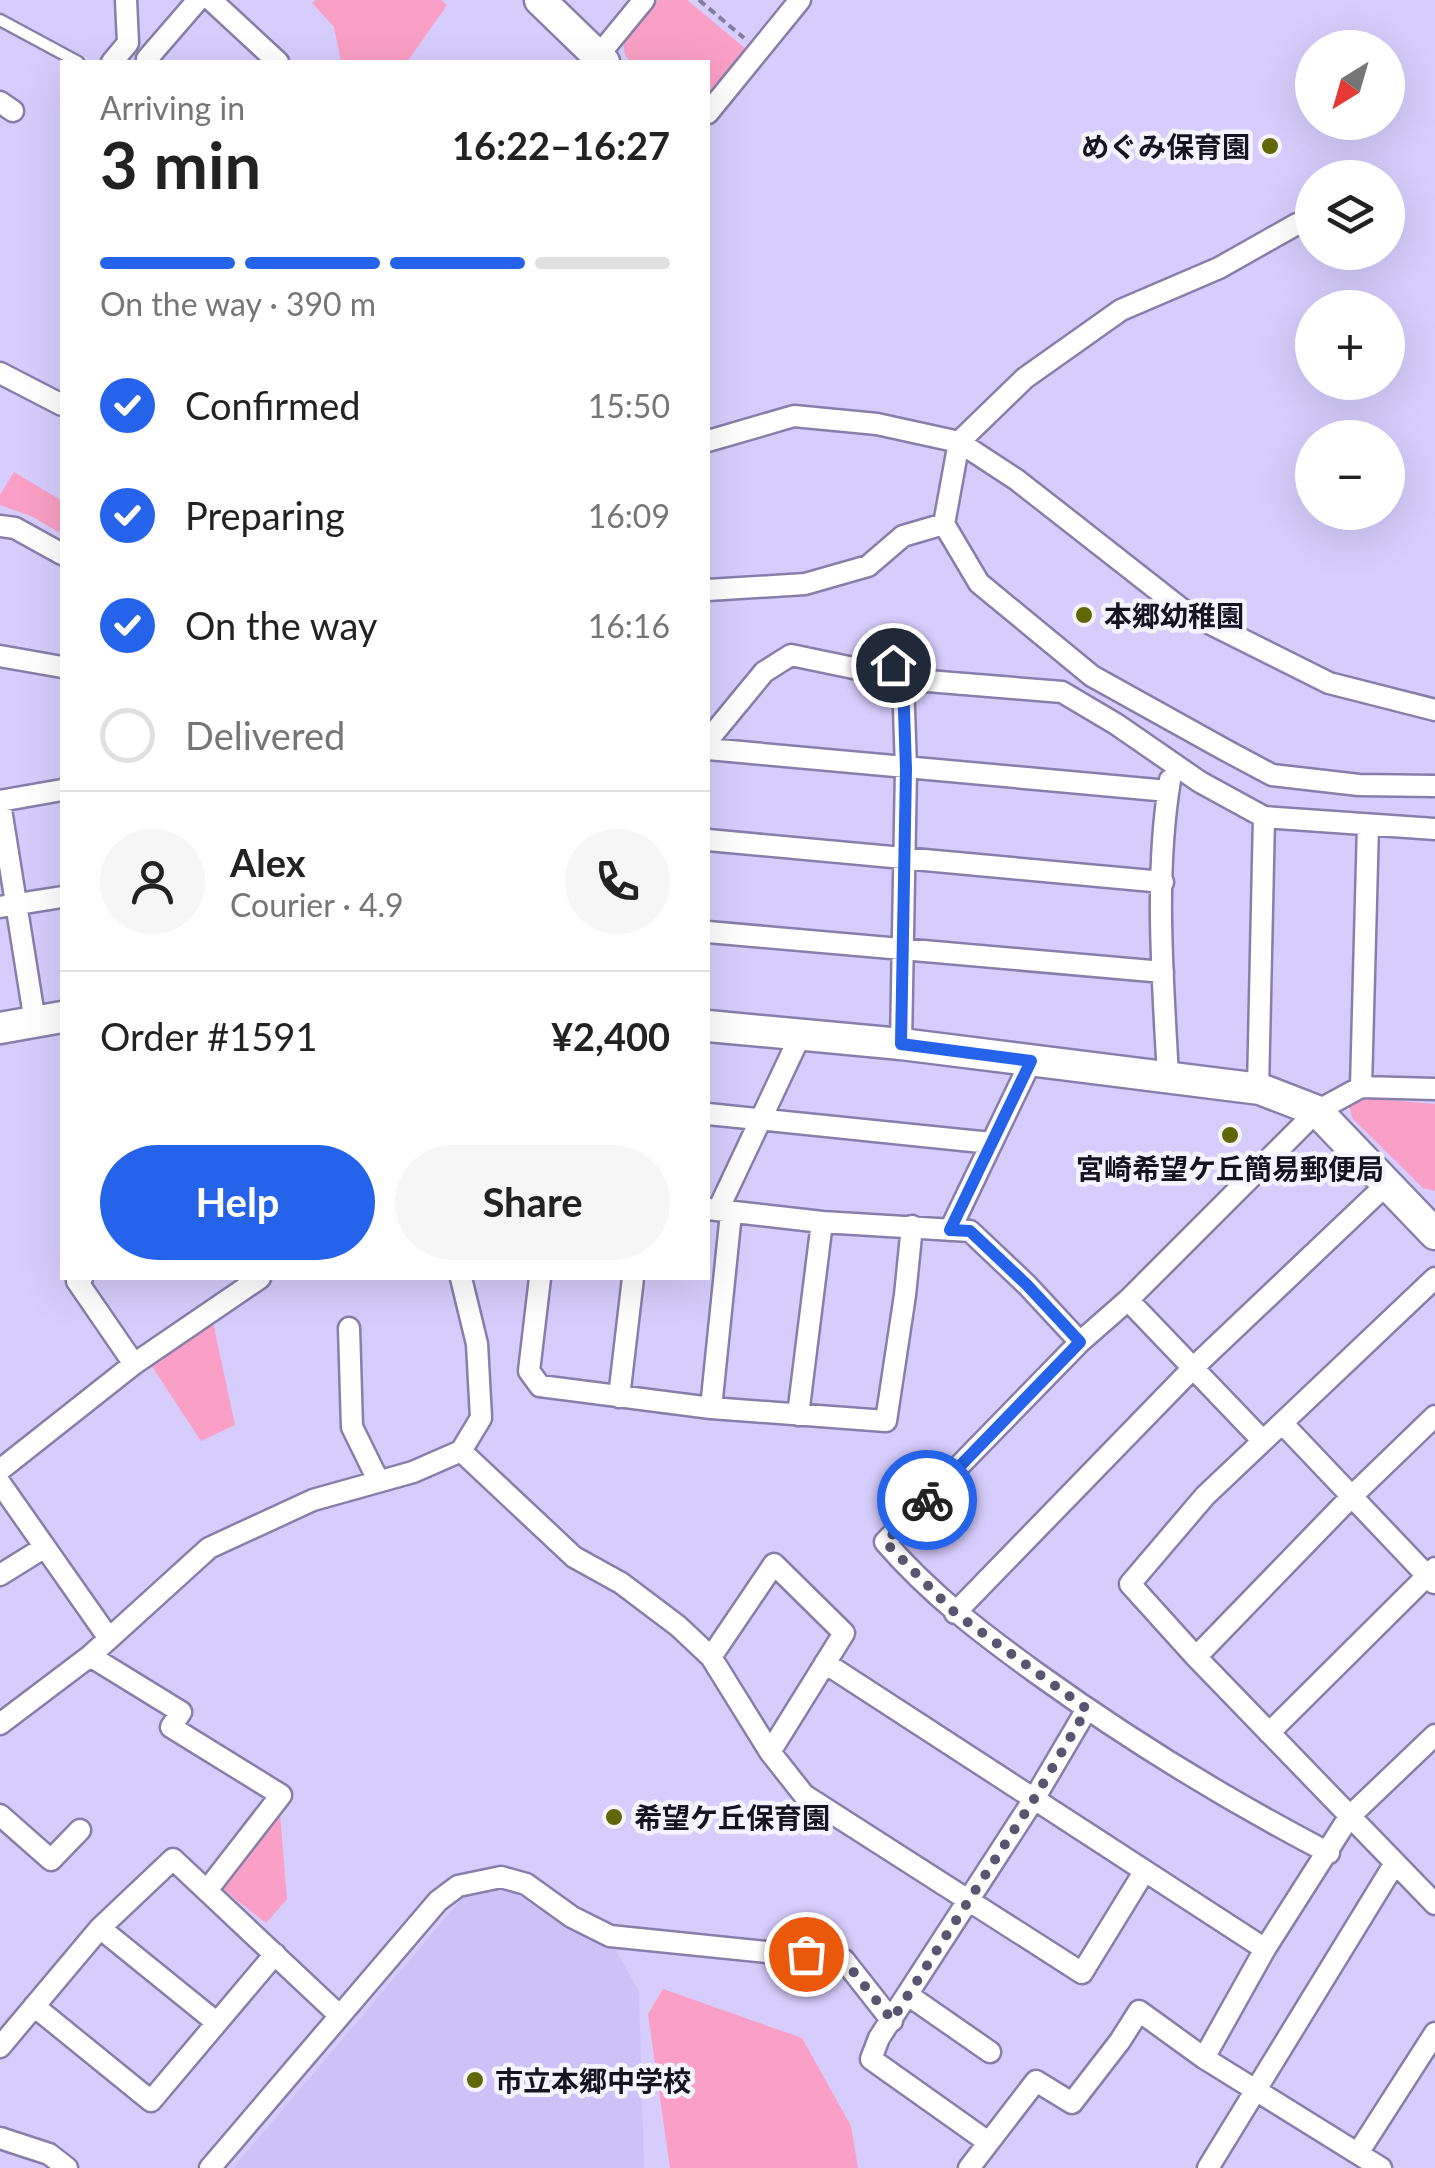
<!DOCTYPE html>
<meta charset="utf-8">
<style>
:root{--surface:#fff;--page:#f6f6f6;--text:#222;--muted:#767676;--line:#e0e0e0;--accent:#2563eb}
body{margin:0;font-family:Lato,"Noto Sans JP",sans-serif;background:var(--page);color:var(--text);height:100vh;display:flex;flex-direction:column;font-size:38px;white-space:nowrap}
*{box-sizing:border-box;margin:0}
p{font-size:32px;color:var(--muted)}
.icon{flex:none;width:55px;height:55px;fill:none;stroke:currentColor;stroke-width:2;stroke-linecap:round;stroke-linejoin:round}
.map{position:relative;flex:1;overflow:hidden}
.panel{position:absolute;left:60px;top:60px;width:650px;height:1220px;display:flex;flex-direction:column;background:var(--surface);border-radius:0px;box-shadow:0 10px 40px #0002}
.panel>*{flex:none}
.needle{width:65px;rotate:217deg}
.tools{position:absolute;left:1295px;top:30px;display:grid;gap:20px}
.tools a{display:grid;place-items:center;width:110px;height:110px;border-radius:50%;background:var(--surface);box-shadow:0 10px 40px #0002;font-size:50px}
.pin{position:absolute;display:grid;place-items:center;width:85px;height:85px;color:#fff;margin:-42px;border:5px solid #fff;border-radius:50%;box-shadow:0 2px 10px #0007}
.courier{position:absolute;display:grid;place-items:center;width:100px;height:100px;margin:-50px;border:8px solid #2563eb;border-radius:50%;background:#fff;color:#222;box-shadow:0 2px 12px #0007}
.head em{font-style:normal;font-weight:700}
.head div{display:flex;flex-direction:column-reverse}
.head{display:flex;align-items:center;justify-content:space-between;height:170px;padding:0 40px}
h1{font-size:65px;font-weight:700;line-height:75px}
.bar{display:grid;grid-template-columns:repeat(4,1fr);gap:15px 10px;align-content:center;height:120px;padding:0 40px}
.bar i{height:12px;border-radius:8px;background:var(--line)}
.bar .active{background:var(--accent)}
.bar p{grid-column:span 4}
.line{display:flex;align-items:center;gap:25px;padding:0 40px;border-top:2px solid var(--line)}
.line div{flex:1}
.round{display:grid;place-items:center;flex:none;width:105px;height:105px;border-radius:52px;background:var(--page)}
ol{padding:0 40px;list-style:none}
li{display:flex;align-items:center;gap:30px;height:110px}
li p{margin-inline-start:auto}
li .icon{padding:10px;border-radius:50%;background:var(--accent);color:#fff;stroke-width:4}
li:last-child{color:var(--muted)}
li i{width:55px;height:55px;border:5px solid var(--line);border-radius:50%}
.action{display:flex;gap:20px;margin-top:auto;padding:20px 40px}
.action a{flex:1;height:115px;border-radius:60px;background:var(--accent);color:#fff;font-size:40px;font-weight:700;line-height:115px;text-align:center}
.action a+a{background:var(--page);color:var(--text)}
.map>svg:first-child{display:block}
.built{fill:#ccc2f8}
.green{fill:#fa9fc5}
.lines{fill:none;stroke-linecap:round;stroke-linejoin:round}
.lane-casing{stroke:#877faa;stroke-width:15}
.street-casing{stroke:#877faa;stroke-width:25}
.secondary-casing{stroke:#877faa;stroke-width:35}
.path{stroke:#827c9d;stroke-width:4;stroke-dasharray:8 5;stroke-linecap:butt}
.lane{stroke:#fff;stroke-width:10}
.street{stroke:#fff;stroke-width:20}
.secondary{stroke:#fff;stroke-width:30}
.done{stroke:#59546f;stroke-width:10;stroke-dasharray:0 18}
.route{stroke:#2563eb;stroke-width:12}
.poi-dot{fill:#626705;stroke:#f5f4fe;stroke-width:4}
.labels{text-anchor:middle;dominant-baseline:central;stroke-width:9;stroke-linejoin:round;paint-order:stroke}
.poi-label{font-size:28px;font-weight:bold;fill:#161323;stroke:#f5f4fe;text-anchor:start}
</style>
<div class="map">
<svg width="1435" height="2168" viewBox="0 0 1435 2168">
<rect width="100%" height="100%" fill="#d6cdfc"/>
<!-- built -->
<path class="built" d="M490,1888L514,1893L580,1935L615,1949L639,1991L644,2168H233L463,1897Z"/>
<!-- green -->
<path class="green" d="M316,0H441L447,5L407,62H341L334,27L312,3Z
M658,0H687L746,49L708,96V62H631C609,42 643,17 658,0Z
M14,472L62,501V534L33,517L0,505V495Z
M1359,1098L1435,1104V1191L1423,1188L1353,1119L1349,1107Z
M212,1318L235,1425L201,1441L151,1365Z
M279,1802L287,1899L266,1923L220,1887Z
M663,1989L802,2038L851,2126L858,2168H670L648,2014Z"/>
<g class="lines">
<!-- lane casing -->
<g class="lane-casing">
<path id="lane" d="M0,20L78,62"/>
</g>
<!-- street casing -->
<g class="street-casing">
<path id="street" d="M211,0L278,62
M598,56L644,0
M147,59L198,0
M112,62L128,43L126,0
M0,102L13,111
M708,113L800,0
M1297,224L1219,268L1121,310L1025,378L959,442L944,524L979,583L1092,676L1227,751L1272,775L1359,785L1435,786
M0,373L62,405
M708,441L794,416L877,424L959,442L1017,480L1183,610L1329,683L1435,710
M0,526L15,528L62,554
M708,590L805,584L868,566L903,536L944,524
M0,656L62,667
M903,679L1062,692L1116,724L1200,782L1264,817L1435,829
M708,740L764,672L791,655L863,670L893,665L903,679L906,769L901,1044
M708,749L1168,791
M0,801L62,790
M0,803L35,1022
M708,840L1163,882
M0,907L62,897
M708,932L1163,972
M1168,1077C1163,980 1154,877 1170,780
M1361,1087L1368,825
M1258,1089L1264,817
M708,1114L991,1143
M708,1209L822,1222L970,1231L1027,1285L1080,1342
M718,1210L801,1034
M950,1230L1031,1061
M82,1278L77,1281L134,1364
M540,1278L529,1371L540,1386L711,1408L886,1421L905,1295L912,1226
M1435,1278L1205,1496L1130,1584L1196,1657L1435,1904
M1128,1300L1263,1441
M349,1328L352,1427L378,1480
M619,1397L633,1278
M711,1408L731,1213
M798,1415L822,1222
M1284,1425L1434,1583
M461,1451L574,1557L621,1583L678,1626L711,1657L770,1752L804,1795L1082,1973L1144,1872
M0,1470L134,1364L260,1278
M0,1483L108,1637
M0,1575L45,1547
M955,1613L1194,1367L1387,1184
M90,1656L181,1712L171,1727L281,1795L208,1889
M711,1657L774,1564L844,1633L770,1752
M1196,1657L1351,1497L1435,1416
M825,1663L1265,1949
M0,1724L90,1656L209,1548L313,1500L413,1472L461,1451L481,1418L477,1344L461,1278
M1269,1733L1435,1568
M0,1815L51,1860L80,1830
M1329,1853C1227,1800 1128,1739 1035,1672C980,1632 930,1594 885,1542L1080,1342L1128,1300L1317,1111L1361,1087L1435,1089
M100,1928L216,2022
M908,1995L990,2052
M34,2006L151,2101L275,1954
M0,2047L100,1928L173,1859L340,2016
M1204,2058L1265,1949L1349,1817L1435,1735
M0,2138L49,2154L67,2168
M988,2142L871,2059L879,2038L1034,1799L1087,1709
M1358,2153L1435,2033
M210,2168L438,1901L458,1886L501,1877L526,1884L572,1917L610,1936L844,1960L892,2021
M969,2168L1036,2081L1072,2103L1120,2041L1139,2011L1204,2058L1381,2168
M1208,2168L1395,1863"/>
</g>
<!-- secondary casing -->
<g class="secondary-casing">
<path id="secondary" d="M540,0L604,62
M708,1026L901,1044L1260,1089L1317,1111L1435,1234
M0,1028L62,1017"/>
</g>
<!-- path -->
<path class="path" d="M699,0L744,38"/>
<!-- lane -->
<use href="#lane" class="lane"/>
<!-- street -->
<use href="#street" class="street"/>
<!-- secondary -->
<use href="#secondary" class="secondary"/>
</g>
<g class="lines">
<!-- done -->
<path class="done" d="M806,1954L844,1960L892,2020L1034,1799L1087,1709L955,1613L885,1542L927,1500"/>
<!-- route -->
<path class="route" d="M893,665L903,680L906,769L901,1044L1031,1061L950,1230L970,1231L1027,1285L1080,1342L927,1500"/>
</g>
<!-- markers -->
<g class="poi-dot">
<circle cx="1270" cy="146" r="10"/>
<circle cx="1084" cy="615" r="10"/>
<circle cx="1230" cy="1135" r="10"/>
<circle cx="614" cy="1817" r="10"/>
<circle cx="475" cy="2080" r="10"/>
</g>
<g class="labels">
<!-- poi labels -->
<g class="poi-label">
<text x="1250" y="146" text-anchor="end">めぐみ保育園</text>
<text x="1104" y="615">本郷幼稚園</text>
<text x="1230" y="1168" text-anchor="middle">宮崎希望ケ丘簡易郵便局</text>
<text x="634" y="1817">希望ケ丘保育園</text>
<text x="495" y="2080">市立本郷中学校</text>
</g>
</g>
</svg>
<div class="tools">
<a><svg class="needle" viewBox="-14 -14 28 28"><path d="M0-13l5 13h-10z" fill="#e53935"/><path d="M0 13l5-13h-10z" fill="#767676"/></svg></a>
<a><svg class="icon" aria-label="layers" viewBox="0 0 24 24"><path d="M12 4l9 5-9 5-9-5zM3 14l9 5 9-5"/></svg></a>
<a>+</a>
<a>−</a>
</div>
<div class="pin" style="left:806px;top:1954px;background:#ea580c"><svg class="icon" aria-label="bag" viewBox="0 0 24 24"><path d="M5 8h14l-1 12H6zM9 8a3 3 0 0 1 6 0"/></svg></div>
<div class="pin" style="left:893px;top:665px;background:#1f2937"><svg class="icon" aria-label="home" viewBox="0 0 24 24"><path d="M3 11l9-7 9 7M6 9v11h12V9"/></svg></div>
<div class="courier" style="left:927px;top:1500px"><svg class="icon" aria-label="bike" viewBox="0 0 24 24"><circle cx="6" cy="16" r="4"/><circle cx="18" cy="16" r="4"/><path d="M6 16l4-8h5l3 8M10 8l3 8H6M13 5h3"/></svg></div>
<section class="panel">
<div class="head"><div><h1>3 min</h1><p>Arriving in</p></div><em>16:22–16:27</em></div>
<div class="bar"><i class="active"></i><i class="active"></i><i class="active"></i><i></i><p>On the way · 390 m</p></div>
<ol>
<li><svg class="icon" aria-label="check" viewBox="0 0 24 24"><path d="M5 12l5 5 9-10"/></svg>Confirmed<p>15:50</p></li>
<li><svg class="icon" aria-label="check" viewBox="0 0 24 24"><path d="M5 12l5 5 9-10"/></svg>Preparing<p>16:09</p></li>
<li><svg class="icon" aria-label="check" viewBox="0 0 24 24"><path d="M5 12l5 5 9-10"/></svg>On the way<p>16:16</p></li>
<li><i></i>Delivered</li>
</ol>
<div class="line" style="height:180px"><a class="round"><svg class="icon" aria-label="person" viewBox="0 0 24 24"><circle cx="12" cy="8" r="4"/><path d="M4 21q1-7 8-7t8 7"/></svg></a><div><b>Alex</b><p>Courier · 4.9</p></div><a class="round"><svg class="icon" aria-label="phone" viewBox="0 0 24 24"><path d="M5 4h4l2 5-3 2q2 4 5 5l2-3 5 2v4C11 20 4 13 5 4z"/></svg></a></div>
<div class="line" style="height:130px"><div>Order #1591</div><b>¥2,400</b></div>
<div class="action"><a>Help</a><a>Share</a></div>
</section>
</div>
